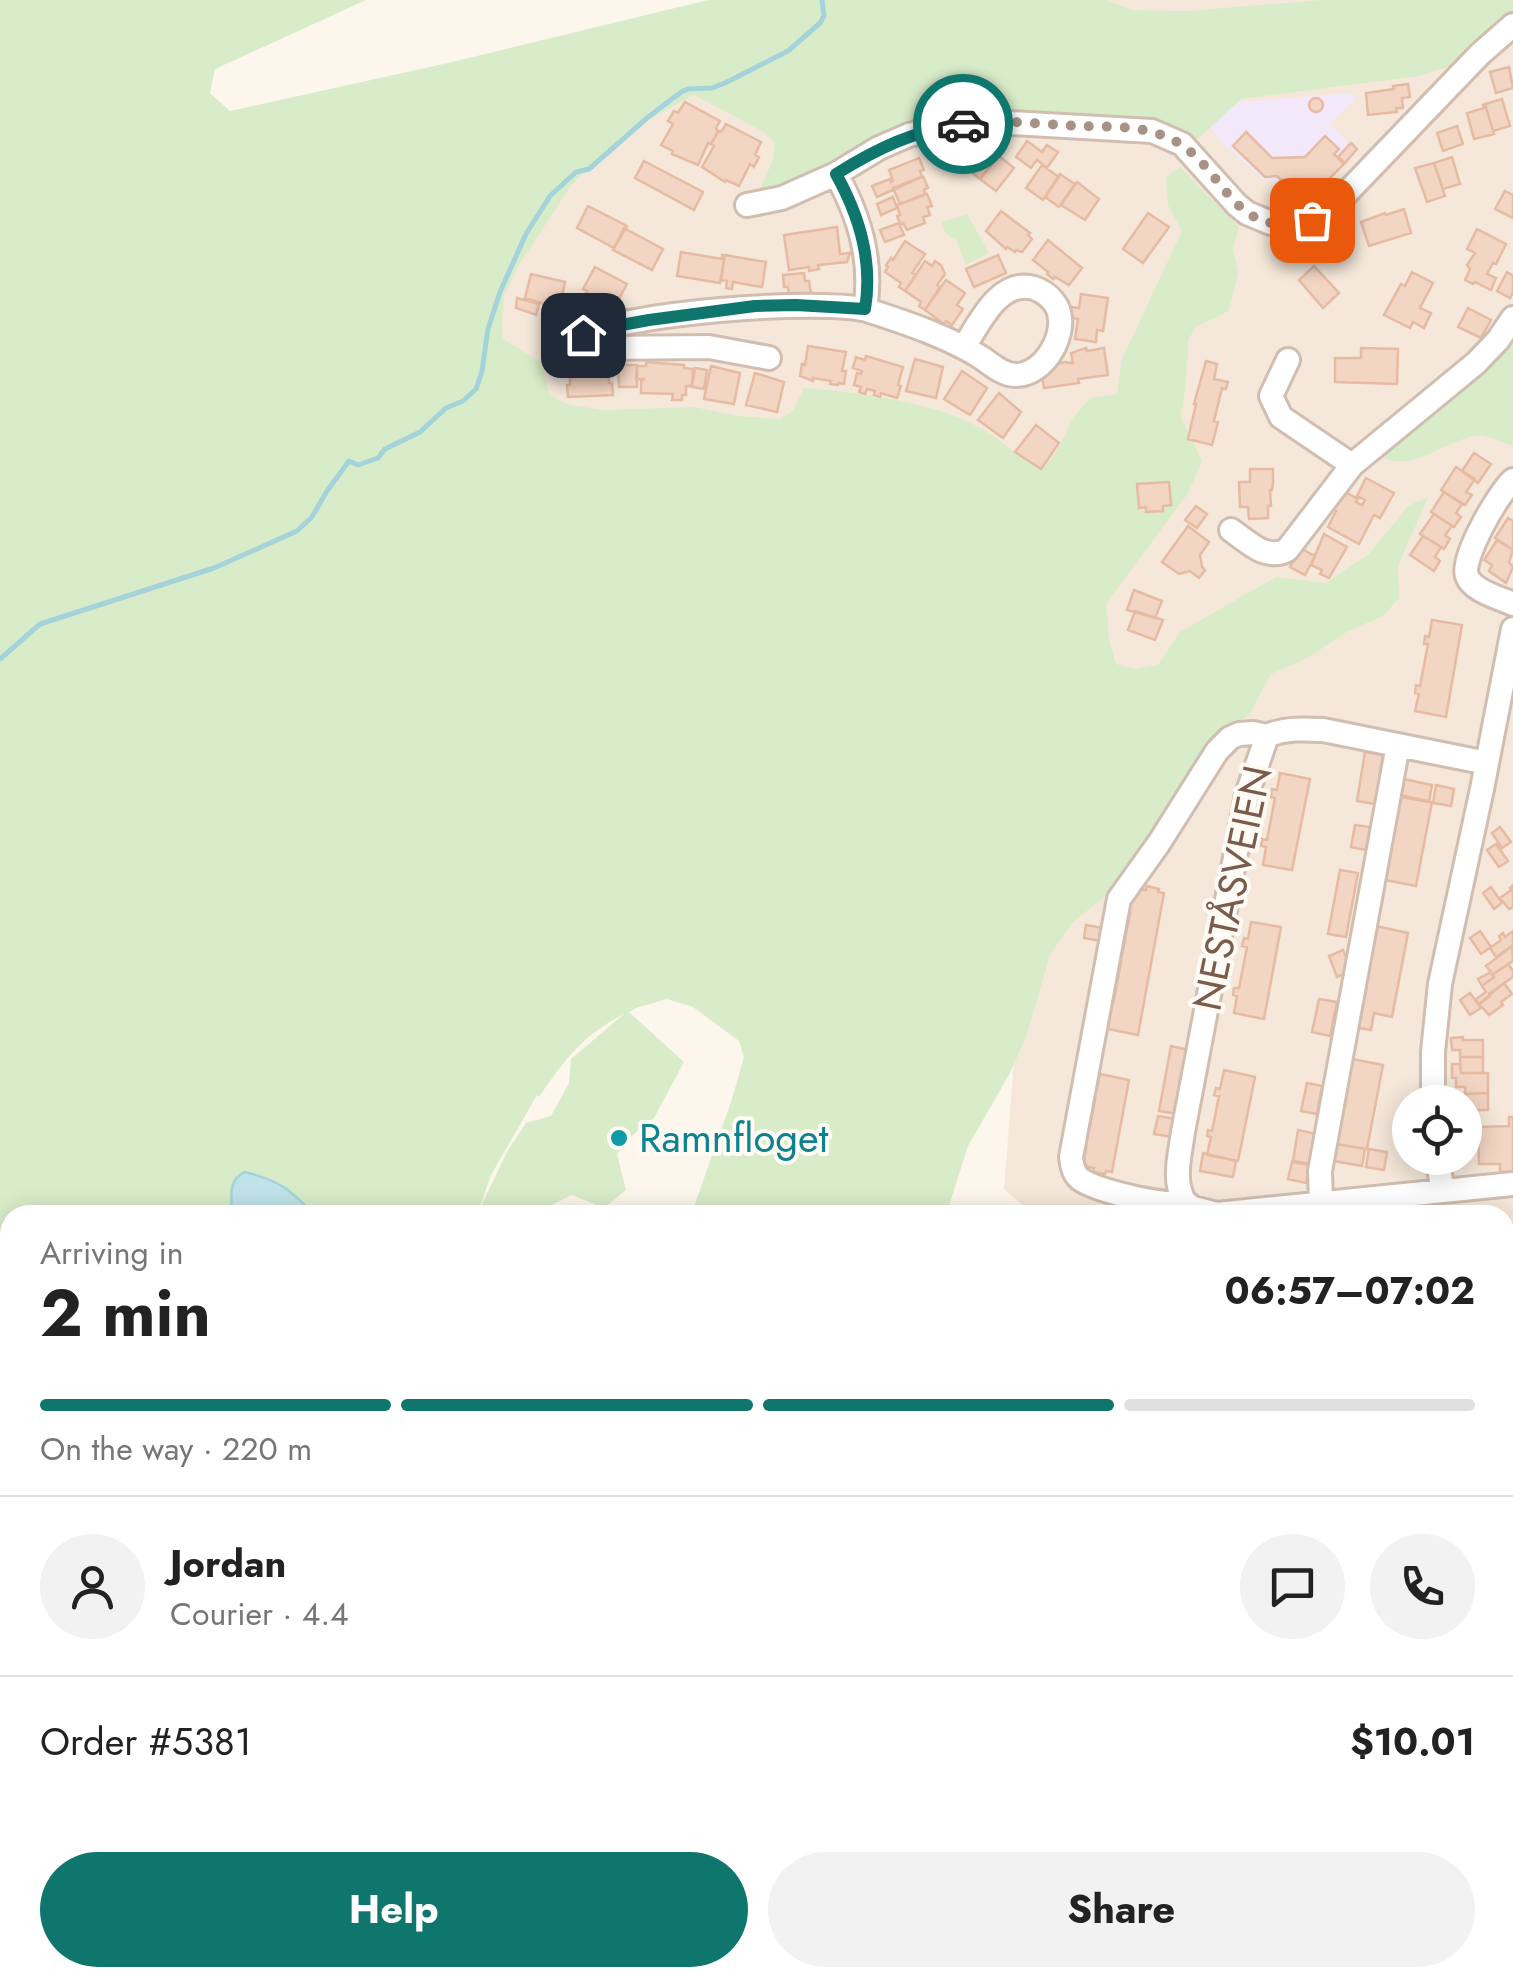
<!DOCTYPE html>
<meta charset="utf-8">
<style>
:root{--surface:#fff;--page:#f2f2f2;--text:#222;--muted:#767676;--line:#e0e0e0;--accent:#0f766e}
body{margin:0;font-family:Jost,sans-serif;background:var(--page);color:var(--text);height:100vh;display:flex;flex-direction:column;font-size:38px;white-space:nowrap}
*{box-sizing:border-box;margin:0}
p{font-size:32px;color:var(--muted)}
.icon{flex:none;width:55px;height:55px;fill:none;stroke:currentColor;stroke-width:2;stroke-linecap:round;stroke-linejoin:round}
.map{position:relative;flex:1;overflow:hidden}
.sheet{position:absolute;left:0px;top:1205px;width:1515px;height:782px;display:flex;flex-direction:column;background:var(--surface);border-radius:30px 30px 0 0;box-shadow:0 5px 25px #0003}
.sheet>*{flex:none}
.controls{position:absolute;left:1392px;top:1085px;display:grid;gap:20px}
.controls a{display:grid;place-items:center;width:90px;height:90px;border-radius:50%;background:var(--surface);box-shadow:0 5px 25px #0003;font-size:50px}
.pin{position:absolute;display:grid;place-items:center;width:85px;height:85px;color:#fff;margin:-42px;border-radius:20px;box-shadow:0 5px 15px #0006}
.courier{position:absolute;display:grid;place-items:center;width:100px;height:100px;margin:-50px;border:8px solid #0f766e;border-radius:50%;background:#fff;color:#222;box-shadow:0 2px 12px #0007}
.headline em{font-style:normal;font-weight:700}
.headline div{display:flex;flex-direction:column-reverse}
.headline{display:flex;align-items:center;justify-content:space-between;height:170px;padding:0 40px}
h1{font-size:65px;font-weight:700;line-height:75px}
.bar{display:grid;grid-template-columns:repeat(4,1fr);gap:15px 10px;align-content:center;height:120px;padding:0 40px}
.bar i{height:12px;border-radius:8px;background:var(--line)}
.bar .on{background:var(--accent)}
.bar p{grid-column:span 4}
.line{display:flex;align-items:center;gap:25px;padding:0 40px;border-top:2px solid var(--line)}
.line div{flex:1}
.round{display:grid;place-items:center;flex:none;width:105px;height:105px;border-radius:52px;background:var(--page)}
.primary-button{display:flex;gap:20px;margin-top:auto;padding:20px 40px}
.primary-button a{flex:1;height:115px;border-radius:60px;background:var(--accent);color:#fff;font-size:40px;font-weight:700;line-height:115px;text-align:center}
.primary-button a+a{background:var(--page);color:var(--text)}
.map>svg:first-child{display:block}
.residential{fill:#f5e8da;fill-rule:evenodd}
.education{fill:#f3e8fa}
.green{fill:#d8ecc9}
.water{fill:#bfe3e8;stroke:#a5d3da;stroke-width:2.5}
.lines{fill:none;stroke-linecap:round;stroke-linejoin:round}
.stream{stroke:#a5d3da;stroke-width:5}
.building{fill:#f3d5c3;stroke:#e6bba3;stroke-width:2.5}
.minor-casing{stroke:#d1beb0;stroke-width:28}
.minor{stroke:#fff;stroke-width:22}
.done{stroke:#a89285;stroke-width:10;stroke-dasharray:0 18}
.route{stroke:#0f766e;stroke-width:12}
.culture-dot{fill:#0f9aa8;stroke:#fffaf3;stroke-width:4}
.labels{text-anchor:middle;dominant-baseline:central;stroke-width:8;stroke-linejoin:round;paint-order:stroke}
.street-label{font-size:40px;fill:#7a5c4d;stroke:#fffaf3}
.culture-label{font-size:40px;fill:#0d838f;stroke:#fffaf3;text-anchor:start}
</style>
<div class="map">
<svg width="1513" height="1986" viewBox="0 0 1513 1986">
<rect width="100%" height="100%" fill="#fdf6ec"/>
<!-- residential -->
<path class="residential" d="M882,0H1513V1812L1505,1811V1215H1034L1004,1189L1031,843L526,407L416,288L649,34ZM1410,1102H1465V1158H1410Z"/>
<!-- education -->
<path class="education" d="M1353,93L1354,100L1330,124L1357,151L1324,187L1302,188L1298,184H1282L1263,179L1223,144L1194,107L1236,105L1240,102Z"/>
<!-- green -->
<path class="green" d="M0,0H366L215,69L210,93L230,111L448,63L708,0H1107L1132,10L1188,11L1321,0H1513V16L1460,63L1419,76L1241,99L1199,138L1187,140L968,114L847,157L818,168L802,179L760,189L773,160L775,143L764,132L694,95L626,132L572,184L519,265L504,296L502,324L503,339L542,363L549,395L570,405L605,410L694,407L737,416L781,419L794,409L804,388C855,392 925,401 971,423C995,435 1019,456 1041,471L1057,451L1073,418L1090,398L1117,394L1122,359L1182,231L1168,205L1166,177L1180,167L1239,227L1233,248L1238,273L1229,311L1196,327L1188,340L1186,380L1181,417L1202,461L1188,493L1106,604L1109,639L1116,664L1134,669L1158,665L1180,632L1276,577L1326,583L1369,554L1408,506L1428,497L1398,566L1399,598L1383,616L1348,631L1309,657L1271,674L1250,713L1222,736L1120,884L1072,923L1050,955L1027,1034L1010,1073L968,1146L946,1215H691L732,1099L744,1057L739,1041L693,1007L667,999L636,1008L629,1012L684,1062L654,1118L634,1134L617,1154L626,1190L604,1208L572,1195L541,1210L539,1215H485L482,1204L508,1150L526,1123L551,1116L569,1083L571,1059L624,1014C582,1036 565,1059 539,1097L537,1095L491,1175L477,1215H314L299,1199L232,1183V1215H10V1799L0,1810Z
M967,214L989,253L966,265L957,241L946,234L941,222Z
M1513,329V446C1501,442 1486,433 1474,436C1440,443 1416,472 1380,457V453Z
M1505,1758L1513,1759V1986H0V1941L10,1937V1978H1505Z"/>
<!-- water -->
<path class="water" d="M245,1172C280,1181 289,1188 314,1215H232C232,1198 227,1180 245,1172Z
M10,1799V1937L0,1941V1810Z"/>
<g class="lines">
<!-- stream -->
<path class="stream" d="M0,659L40,624L214,568L297,531L312,517L327,491L349,461L358,465L378,458L385,449L420,432L446,408L463,401L476,389L482,371L488,329L500,292L526,234L550,196L576,172L589,169L647,118L681,92L688,89L712,88L725,83L788,51L820,23L824,16L822,0"/>
</g>
<!-- building -->
<path class="building" d="M1509,67L1513,88L1496,93L1490,72Z
M1408,84L1410,97L1402,98L1403,108H1396L1397,112L1368,115L1366,93L1394,89L1393,86Z
M1309 105a7 7 0 1 1 14 0a7 7 0 1 1-14 0Z
M1502,99L1510,126L1493,131L1485,104Z
M685,102L720,121L716,128L718,132L711,144L708,143L698,165L672,154L673,151L661,145L673,124L668,121L674,111L678,113Z
M1485,104L1494,134L1474,139L1467,113L1484,108L1483,105Z
M726,124L761,142L755,155L759,157L754,167L750,164L739,186L726,180L725,182L702,167L714,146L711,144L718,132L722,131Z
M1457,126L1463,144L1443,151L1437,133Z
M1246,132L1272,158L1305,157L1325,136L1339,149L1334,154L1344,164L1323,185L1304,186L1299,182H1283L1277,176L1265,177L1233,146Z
M1027,141L1042,152L1047,145L1058,152L1047,168L1037,160L1031,168L1016,157Z
M1351,143L1357,149L1345,163L1338,157Z
M984,144L999,156L980,179L965,167Z
M999,156L1014,168L996,191L980,179Z
M1452,157L1460,184L1443,189L1434,163Z
M919,158L924,170L920,171L922,177L877,197L872,186L890,179L891,182L893,181L889,170Z
M644,161L703,192L694,210L635,178Z
M1434,163L1445,196L1427,202L1415,168Z
M1042,165L1059,177L1043,200L1026,188Z
M1060,174L1075,184L1059,207L1045,197Z
M923,176L928,188L924,190L925,194L900,204L893,188Z
M1077,182L1099,199L1085,220L1061,205Z
M1505,191L1513,195V218L1495,209Z
M927,194L932,206L927,207L930,215L923,217L925,223L907,230L903,223L900,224L897,216L900,215L897,205Z
M893,197L897,208L881,215L877,204Z
M588,206L627,226L614,248L577,228Z
M1404,209L1411,233L1369,246L1361,222L1385,213L1386,215Z
M1001,211L1030,233L1028,235L1032,239L1022,252L1016,250L1015,252L1007,247L1006,249L986,231Z
M1148,213L1169,227L1143,263L1123,249Z
M899,223L904,235L885,242L880,230Z
M837,227L840,254L850,253L847,262L818,265L819,269L809,271V267L789,270L784,235Z
M624,228L663,249L652,270L613,250Z
M1477,229L1506,244L1496,264L1493,263L1487,274L1496,278L1491,290L1475,282L1473,284L1465,280L1470,269L1467,265L1475,253L1467,249Z
M1048,240L1082,268L1069,285L1055,277L1053,279L1047,274L1048,272L1033,260Z
M905,241L925,254L912,273L916,275L905,291L899,287L901,283L885,272L888,267L886,265L891,258L893,260Z
M681,252L722,259V255H725L720,283L677,276Z
M725,255L766,262L762,287L733,282L732,289L726,288L727,281L721,280Z
M998,255L1006,273L974,287L966,269Z
M925,261L932,266L935,261L941,265L945,274L937,285L940,287L925,310L919,306L921,302L905,291Z
M1314,266L1339,293L1323,308L1299,280Z
M595,267L627,284L615,306L604,300L602,305L584,296L587,291L583,289Z
M1412,272L1433,283L1420,308L1431,313L1424,328L1413,322L1410,328L1384,315L1401,284L1405,286Z
M1507,272L1513,276V293L1510,298L1497,291Z
M804,273L805,281H809L811,293L789,296L788,287H784L783,275Z
M531,274L565,282L560,306H550L525,298Z
M946,280L965,293L957,305L963,309L952,325L946,321L944,324L925,310Z
M1081,294L1108,298L1103,331L1097,330L1096,342L1075,339L1078,319L1069,317L1071,307L1079,308Z
M517,298L539,304L536,315L516,308Z
M578,300L594,308L587,320L571,312Z
M1468,308L1491,320L1481,338L1458,327Z
M808,346L846,352L842,371H846L844,384L839,383L838,385L830,384L831,381L813,378V381L800,376L802,364L805,365Z
M1086,348L1087,351L1104,348L1108,375L1078,379L1079,383L1044,388L1041,368L1065,362L1073,363L1071,353Z
M1361,348L1398,349L1397,384L1335,382V358H1361Z
M866,356L903,367L898,385L901,386L897,398L881,393L880,397L874,395L875,391L867,389L865,394L859,392L861,387L854,385L857,373L861,374L862,371L853,368L856,357L865,360Z
M915,359L943,367L936,398L906,391Z
M1206,361L1217,364L1214,379L1228,382L1226,389L1222,388L1214,421L1218,422L1212,445L1188,439L1196,404H1194Z
M646,362L684,365V368L693,369L692,386H686V395H682V400H672L673,394L641,393V381L645,379H636L637,366H646Z
M608,365L609,383H612L613,395L568,397L567,385H570V366Z
M618,365H637V387H619Z
M711,366L740,373L734,404L704,399Z
M695,368L707,370L704,389L692,387Z
M962,371L987,388L970,415L944,399Z
M755,373L784,382L777,412L746,405Z
M999,393L1021,412L1003,438L978,420Z
M1036,425L1059,443L1041,469L1015,452Z
M1474,453L1491,464L1478,483L1462,471Z
M1456,467L1475,479L1466,492L1472,495L1465,505L1441,490Z
M1250,469H1273V483L1272,490H1270L1271,506H1268V518L1249,519L1248,507H1240L1239,482H1250Z
M1366,478L1394,493L1380,518L1374,515L1359,544L1328,527L1336,511L1331,509L1341,490L1358,499L1356,502L1362,505L1365,500L1357,496Z
M1169,482L1171,505L1163,506V511L1146,512V507L1139,508L1137,484Z
M1444,492L1462,504L1456,513L1461,517L1454,527L1431,512Z
M1196,506L1207,514L1197,528L1185,520Z
M1434,514L1452,526L1445,535L1450,539L1444,549L1420,534Z
M1508,518L1513,521V550L1495,538Z
M1188,526L1209,542L1200,555L1202,567L1205,570L1199,578L1190,571L1179,574L1162,562Z
M1324,534L1347,547L1329,578L1320,574L1322,570L1311,565Z
M1423,536L1441,547L1435,557L1440,561L1434,571L1410,555Z
M1497,540L1513,550L1509,562L1513,567L1506,583L1489,571L1492,565L1484,560Z
M1300,548L1315,556L1305,575L1290,567Z
M1134,590L1162,601L1155,618L1127,610Z
M1135,611L1163,620L1155,640L1128,630Z
M1432,620L1462,625L1446,717L1415,711L1419,694L1415,693L1416,685L1420,686L1428,644H1424L1425,636L1429,637Z
M1365,752L1383,755L1375,804L1357,801Z
M1280,773L1310,779L1292,870L1263,865L1266,847L1261,846L1262,839L1267,840L1275,798L1271,797L1272,789L1277,790Z
M1399,778L1432,785L1429,802L1396,796Z
M1436,785L1454,789L1451,806L1433,803Z
M1400,795L1432,802L1416,886L1385,880L1388,862L1384,861L1389,855L1396,820H1391L1392,813L1397,814Z
M1355,825L1370,827L1366,850L1351,847Z
M1500,827L1511,842L1502,848L1492,833Z
M1496,844L1508,861L1499,867L1487,850Z
M1340,870L1358,873L1346,937L1328,934Z
M1513,885V907L1509,909L1500,898L1511,890L1510,888Z
M1147,886L1159,889L1158,892L1164,893L1138,1035L1108,1029L1111,1011L1107,1010L1108,1003L1113,1004L1121,962L1116,961L1117,954L1122,955L1130,913L1125,912L1127,904L1131,905L1134,888L1146,890Z
M1491,887L1502,903L1494,909L1483,893Z
M1251,922L1281,927L1264,1019L1234,1013L1237,996L1233,995L1234,988H1239L1247,947L1242,946L1244,938L1248,939Z
M1086,925L1103,928L1101,941L1084,938Z
M1376,926L1408,933L1392,1017L1374,1013L1371,1030L1353,1027Z
M1480,931L1491,947L1481,954L1470,938Z
M1513,931V945L1496,957L1490,948L1501,940L1499,936L1503,933L1505,937Z
M1512,946L1513,961L1492,975L1494,977L1482,986L1478,979L1491,972L1486,966Z
M1343,950L1352,971L1337,977L1329,956Z
M1508,964L1513,971V977L1489,994L1490,996L1479,1004L1476,999L1486,992L1482,986L1494,977L1492,975Z
M1504,983L1512,994L1501,1002L1503,1005L1489,1015L1479,1004Z
M1470,993L1481,1008L1470,1015L1460,1000Z
M1319,999L1337,1002L1330,1036L1312,1032Z
M1463,1037V1040H1483V1057H1460V1050H1452L1451,1038Z
M1171,1046L1189,1050L1177,1114L1159,1111Z
M1460,1057H1483V1073H1461Z
M1352,1059L1383,1065L1367,1149L1336,1144Z
M1452,1064H1460L1461,1073H1488V1093L1465,1094V1087H1456V1078H1452Z
M1224,1070L1255,1077L1238,1161L1207,1155L1211,1137L1207,1136L1208,1130L1212,1131L1219,1096L1214,1095L1216,1088L1220,1089Z
M1100,1074L1129,1080L1112,1172L1106,1171L1105,1174L1093,1172L1094,1168L1083,1166L1086,1148H1081L1082,1140L1087,1141L1095,1099L1090,1098L1091,1091L1096,1092Z
M1307,1083L1322,1086L1317,1114L1301,1111Z
M1488,1093V1110H1469V1114H1465V1102H1457V1101H1465V1094Z
M1158,1116L1176,1119L1172,1137L1154,1134Z
M1509,1117H1513V1172H1500V1164H1479L1478,1127L1509,1126Z
M1298,1130L1316,1134L1311,1164L1293,1161Z
M1336,1144L1365,1149L1362,1166L1328,1160Z
M1369,1149L1387,1152L1384,1170L1366,1167Z
M1203,1153L1236,1161L1233,1177L1200,1171Z
M1292,1162L1310,1165L1306,1183L1288,1179Z
M1505,1223L1513,1224V1255L1505,1253Z
M1505,1514H1513V1534L1511,1535L1510,1540H1505Z
M1505,1720L1513,1722V1758L1505,1757Z"/>
<g class="lines">
<!-- minor casing -->
<g class="minor-casing">
<path id="minor" d="M836,174C859,215 873,262 865,309
M747,205L782,198L836,174L879,148L909,135L941,127L992,122L1152,131L1182,144L1237,205L1247,213L1271,223L1285,225L1312,220L1336,204L1480,54L1513,25
M578,339C610,313 828,297 870,311C907,323 949,337 982,358C992,365 1003,375 1016,375C1045,375 1069,332 1057,307C1052,298 1043,291 1034,288C999,278 979,324 964,347
M578,339L601,348L709,347L769,358
M1288,360L1271,396L1281,417L1352,465
M1513,480C1499,492 1460,559 1467,576C1472,591 1500,598 1513,604
M1231,530C1248,542 1266,561 1287,550L1352,465L1476,363L1498,340L1513,318
M1433,1102V1052L1440,984L1482,789L1513,629
M1437,1158L1443,1191
M1185,1202C1172,1181 1180,1155 1183,1132L1247,794L1267,736C1285,728 1304,729 1323,730L1487,763
M1185,1202C1165,1207 1097,1191 1080,1179C1073,1173 1072,1165 1071,1157L1119,899L1159,843L1217,751L1230,738L1239,734L1253,733L1267,736
M1185,1202L1193,1208L1217,1214L1513,1184
M1321,1205L1320,1171L1398,745
M1505,1287H1513
M1505,1486H1508
M1505,1674L1513,1675
M159,1978L162,1986
M721,1978L729,1983
M527,1986L541,1978"/>
</g>
<!-- minor -->
<use href="#minor" class="minor"/>
</g>
<g class="lines">
<!-- done -->
<path class="done" d="M963,124C1001,119 1040,124 1078,126C1108,127 1141,125 1169,138C1227,164 1228,243 1312,220"/>
<!-- route -->
<path class="route" d="M583,335L594,330L649,320L755,306L796,305L865,309C873,262 859,215 836,174C878,148 913,131 963,124"/>
</g>
<!-- markers -->
<circle class="culture-dot" cx="619" cy="1138" r="10"/>
<g class="labels">
<!-- street labels -->
<g class="street-label">
<text transform="translate(1232 888) rotate(-78)">NESTÅSVEIEN</text>
</g>
<!-- culture labels -->
<g class="culture-label">
<text x="639" y="1138">Ramnfloget</text>
</g>
</g>
</svg>
<div class="controls">
<a><svg class="icon" aria-label="locate" viewBox="0 0 24 24"><circle cx="12" cy="12" r="6"/><path d="M12 2v4M12 18v4M2 12h4M18 12h4"/></svg></a>
</div>
<div class="pin" style="left:1312px;top:220px;background:#ea580c"><svg class="icon" aria-label="bag" viewBox="0 0 24 24"><path d="M5 8h14l-1 12H6zM9 8a3 3 0 0 1 6 0"/></svg></div>
<div class="pin" style="left:583px;top:335px;background:#1f2937"><svg class="icon" aria-label="home" viewBox="0 0 24 24"><path d="M3 11l9-7 9 7M6 9v11h12V9"/></svg></div>
<div class="courier" style="left:963px;top:124px"><svg class="icon" aria-label="car" viewBox="0 0 24 24"><path d="M5 17H2v-5l4-1 3-4h7l3 4 3 1v5h-3M9 17h6M6 11h13"/><circle cx="7" cy="17" r="2"/><circle cx="17" cy="17" r="2"/></svg></div>
<section class="sheet">
<div class="headline"><div><h1>2 min</h1><p>Arriving in</p></div><em>06:57–07:02</em></div>
<div class="bar"><i class="on"></i><i class="on"></i><i class="on"></i><i></i><p>On the way · 220 m</p></div>
<div class="line" style="height:180px"><a class="round"><svg class="icon" aria-label="person" viewBox="0 0 24 24"><circle cx="12" cy="8" r="4"/><path d="M4 21q1-7 8-7t8 7"/></svg></a><div><b>Jordan</b><p>Courier · 4.4</p></div><a class="round"><svg class="icon" aria-label="chat" viewBox="0 0 24 24"><path d="M4 5h16v11H9l-5 4z"/></svg></a><a class="round"><svg class="icon" aria-label="phone" viewBox="0 0 24 24"><path d="M5 4h4l2 5-3 2q2 4 5 5l2-3 5 2v4C11 20 4 13 5 4z"/></svg></a></div>
<div class="line" style="height:130px"><div>Order #5381</div><b>$10.01</b></div>
<div class="primary-button"><a>Help</a><a>Share</a></div>
</section>
</div>
